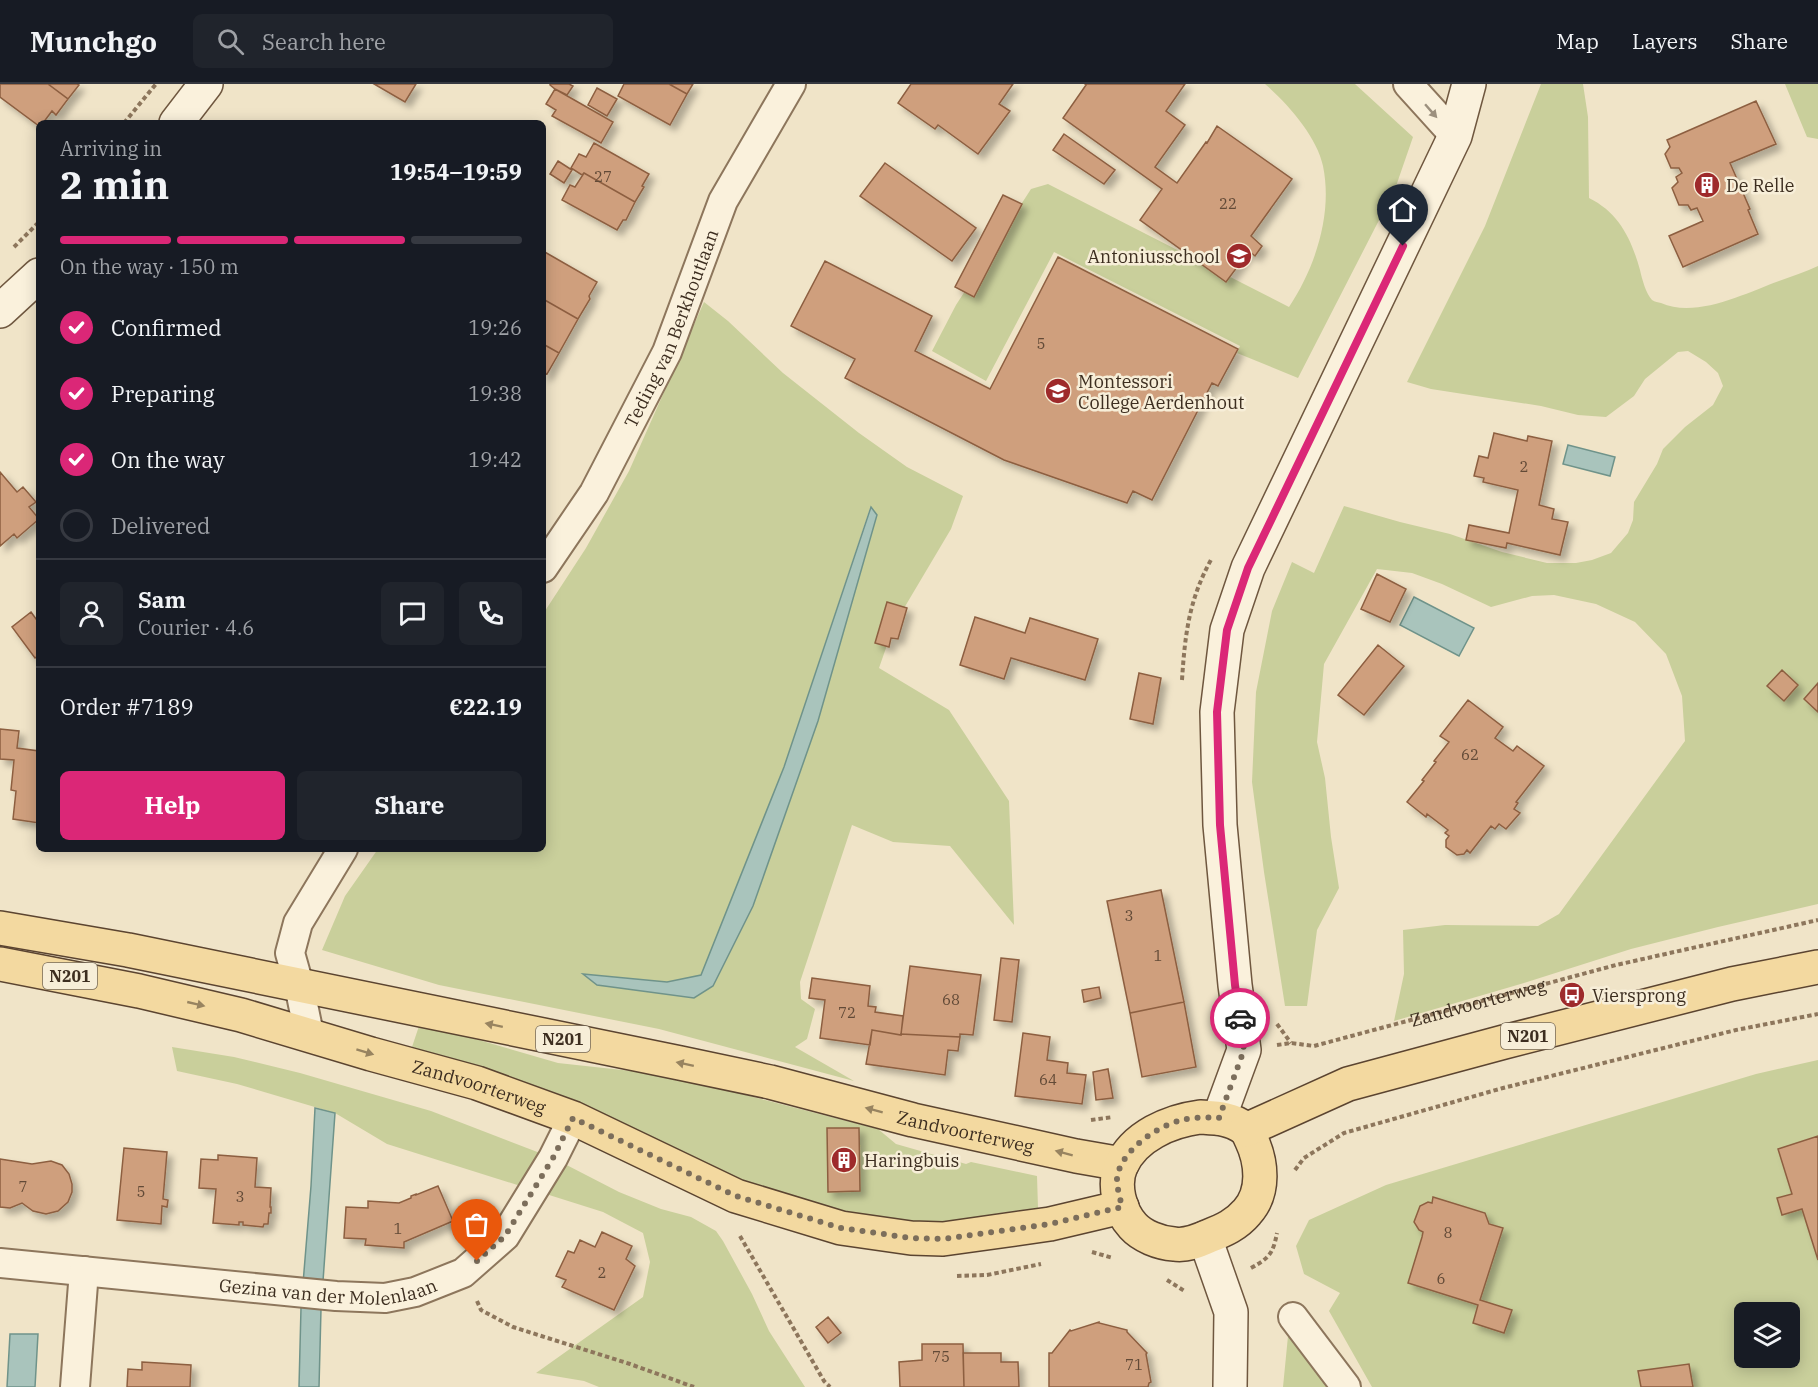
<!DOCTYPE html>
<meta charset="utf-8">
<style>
:root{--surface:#171b24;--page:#20242c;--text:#f1f3f6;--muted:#9ea1a6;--line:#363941;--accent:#db2777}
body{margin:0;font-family:"IBM Plex Serif",serif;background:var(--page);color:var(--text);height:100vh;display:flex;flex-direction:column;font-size:22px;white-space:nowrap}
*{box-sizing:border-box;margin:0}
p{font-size:20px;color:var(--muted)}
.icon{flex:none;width:33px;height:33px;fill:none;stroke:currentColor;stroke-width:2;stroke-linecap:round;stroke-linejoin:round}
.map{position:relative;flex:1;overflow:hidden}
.panel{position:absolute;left:36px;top:36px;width:510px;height:732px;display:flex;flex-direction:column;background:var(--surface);border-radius:9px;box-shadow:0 3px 15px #0003}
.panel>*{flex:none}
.tools{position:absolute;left:1734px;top:1218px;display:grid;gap:12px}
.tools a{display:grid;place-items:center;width:66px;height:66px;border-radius:9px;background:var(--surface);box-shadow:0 3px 15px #0003;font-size:30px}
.pin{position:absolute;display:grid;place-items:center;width:51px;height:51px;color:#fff;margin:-62px -26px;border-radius:50% 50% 50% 0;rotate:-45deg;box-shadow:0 0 6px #0007}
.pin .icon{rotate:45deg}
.courier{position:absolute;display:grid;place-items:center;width:60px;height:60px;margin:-30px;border:4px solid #db2777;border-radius:50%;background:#fff;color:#222;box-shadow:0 2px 8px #0007}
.head em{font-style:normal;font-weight:700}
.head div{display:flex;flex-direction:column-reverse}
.head{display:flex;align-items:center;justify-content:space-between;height:102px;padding:0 24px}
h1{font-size:39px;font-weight:700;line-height:45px}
.bar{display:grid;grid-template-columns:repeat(4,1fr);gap:9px 6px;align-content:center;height:72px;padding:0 24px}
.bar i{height:8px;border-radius:4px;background:var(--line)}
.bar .current{background:var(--accent)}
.bar p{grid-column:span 4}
.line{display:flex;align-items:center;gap:15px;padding:0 24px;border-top:2px solid var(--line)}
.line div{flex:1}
.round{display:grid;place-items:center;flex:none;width:63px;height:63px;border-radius:9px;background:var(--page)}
ol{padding:0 24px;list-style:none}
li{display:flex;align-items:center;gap:18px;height:66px}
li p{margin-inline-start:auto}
li .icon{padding:6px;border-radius:50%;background:var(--accent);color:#fff;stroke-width:4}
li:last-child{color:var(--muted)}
li i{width:33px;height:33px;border:3px solid var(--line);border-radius:50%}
.primary-button{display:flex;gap:12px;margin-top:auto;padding:12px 24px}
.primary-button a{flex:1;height:69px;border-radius:9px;background:var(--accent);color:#fff;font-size:24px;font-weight:700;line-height:69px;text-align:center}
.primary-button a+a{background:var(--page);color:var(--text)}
header{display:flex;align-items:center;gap:36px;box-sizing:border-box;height:84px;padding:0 30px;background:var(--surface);border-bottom:2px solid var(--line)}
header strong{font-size:28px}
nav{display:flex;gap:33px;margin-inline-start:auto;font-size:21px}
.search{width:420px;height:54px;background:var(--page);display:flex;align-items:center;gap:15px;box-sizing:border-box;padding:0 21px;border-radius:9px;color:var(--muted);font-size:22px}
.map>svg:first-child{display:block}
.green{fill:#c9cf9b;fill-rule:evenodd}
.water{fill:#a9c4bc;stroke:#6f938a;stroke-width:1.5}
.building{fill:#cf9f7d;stroke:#8d5f41;stroke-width:1.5;filter:url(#shadow)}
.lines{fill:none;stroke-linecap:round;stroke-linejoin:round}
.street-casing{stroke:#8d765c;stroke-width:32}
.secondary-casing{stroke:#6f573f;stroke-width:36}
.primary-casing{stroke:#5b4430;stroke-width:36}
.path{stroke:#8d765c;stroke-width:4;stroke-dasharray:4.5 3;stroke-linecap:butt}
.street{stroke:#faf1dc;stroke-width:28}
.secondary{stroke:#faf1dc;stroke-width:33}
.primary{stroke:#f3d9a0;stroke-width:33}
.oneway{fill:#9c907e}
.oneway2{fill:#988460}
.done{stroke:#7c6e5b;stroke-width:6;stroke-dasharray:0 10.8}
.route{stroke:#db2777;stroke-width:8}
.labels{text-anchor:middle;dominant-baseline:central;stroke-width:5;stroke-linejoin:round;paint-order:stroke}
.number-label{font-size:15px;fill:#624a37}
.shield{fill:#f7eed8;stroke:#756857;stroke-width:1.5}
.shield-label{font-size:16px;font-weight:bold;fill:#3d2e20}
.poi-label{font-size:18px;fill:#3d2e20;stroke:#f7eed8;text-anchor:start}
.street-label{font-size:18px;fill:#3d2e20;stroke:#f7eed8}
</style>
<header>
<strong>Munchgo</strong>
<div class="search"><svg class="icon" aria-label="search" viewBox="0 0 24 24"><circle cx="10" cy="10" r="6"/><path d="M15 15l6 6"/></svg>Search here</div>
<nav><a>Map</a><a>Layers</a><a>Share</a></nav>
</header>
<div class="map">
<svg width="1818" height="1303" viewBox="0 0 1818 1303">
<defs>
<filter id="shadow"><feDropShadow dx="5.5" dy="5.5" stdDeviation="3" flood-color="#0004"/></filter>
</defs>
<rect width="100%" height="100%" fill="#f0e4c8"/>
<!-- green -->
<path class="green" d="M1265,0H1355L1413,53L1395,105L1298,294L1237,269L1240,262L1054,168L986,297L932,267L956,221L1031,105L1048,100L1289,223C1315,184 1333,130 1323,82C1317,53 1288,20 1265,0Z
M1541,0H1583L1588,33L1589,114C1619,129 1631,154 1640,186C1642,195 1646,210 1652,216C1655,218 1658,218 1661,219C1696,235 1746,209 1779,197C1792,192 1805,188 1818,182V820L1718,843L1631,865L1524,899L1394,937L1404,890L1403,846L1445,841L1538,842L1559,830L1685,657L1682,612L1666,570L1635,538L1596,520L1554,511L1532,512L1491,523L1442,500L1412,489L1377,485L1324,580L1317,658L1325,694L1331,753L1339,804L1317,846L1307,922H1285L1264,788L1252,698L1256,608L1272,527L1292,478L1314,489L1344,422L1400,438L1450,450L1502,468L1547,479H1576L1592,476L1611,469L1628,449L1633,436L1634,418L1657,380L1663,365L1685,343L1713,321L1723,302L1718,289L1706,278L1688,267L1678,268L1645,295L1634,312L1606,333L1578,331L1541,322L1431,305L1407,298L1485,142Z
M1785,0H1818V55L1807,53Z
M704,218L728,237L783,289L859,349L907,383L963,412L951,445L894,541L879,584L949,626L1009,717L1014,841L950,762L893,758L852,741L800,898L801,915L815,925L807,955L795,963L854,997L659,945L439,901L322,866L345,812L378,765H543V530L586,464L629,387ZM870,424L877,431L818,637L753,822L713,902L694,914L597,901L585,890L667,898L701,892L784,683Z
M420,939L558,979L668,991L878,1045L896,1060L966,1080L971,1078L1037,1092L1038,1124L1000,1129L946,1140L913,1143L772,1114L525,999L412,963Z
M172,963L234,973L300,989L431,1027L553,1074L619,1108L661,1125L691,1133L716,1147L723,1157L752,1210L769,1247L805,1303H599L584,1297L536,1289L643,1213L650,1178L643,1149L603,1128L387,1060L335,1029L237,1000L177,987Z
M1818,976V1303H1372L1329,1227L1340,1209L1304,1190L1296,1162L1309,1136L1386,1101L1756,990ZM1744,1228H1790V1274H1744Z
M1288,1252L1328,1303H1283Z"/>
<!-- water -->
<path class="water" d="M1568,361L1615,373L1610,392L1563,380Z
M871,423L877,431L818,637L753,822L713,902L694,914L597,901L583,890L667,898L701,891L784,683Z
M1414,513L1474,544L1459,572L1400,541Z
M315,1024L335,1029L321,1225L319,1303H299L301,1224L311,1102Z
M10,1250H38L35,1303H7Z"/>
<!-- building -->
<path class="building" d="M0,0H48L68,15L56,31L52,27L43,39H39V42L0,13Z
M48,0H77L79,1L68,15Z
M374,0H416L405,18Z
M550,0H569L573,2L567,11L555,5L550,1Z
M624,0H669L687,10L670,41L618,12Z
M669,0H693L687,10Z
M911,0H1013L999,20L1010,27L978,70L938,41L935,45L898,19Z
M1085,0H1185L1166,27L1185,41L1155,83L1177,99L1206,58L1207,59L1217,42L1292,95L1251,152L1262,162L1255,172L1249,167L1226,198L1140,136L1162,105L1063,34L1086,1Z
M597,4L617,15L607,32L588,21Z
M555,5L613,38L601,59L552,32L556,26L546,20Z
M1756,17L1776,60L1730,79L1750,125L1748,126L1758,150L1683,183L1669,152L1703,137L1697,124L1691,126L1688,121H1679L1672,104L1678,98L1676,93L1682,89L1679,84H1671L1665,70L1670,63L1667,56Z
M1064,50L1115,86L1104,100L1053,66Z
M594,59L649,90L642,102L644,103L635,118L584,89L582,91L571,84L579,70L586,73Z
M558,77L572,86L564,99L550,90Z
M885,79L976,144L952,177L860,112Z
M584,89L635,118L626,136H623L617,146L562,116L570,101L575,103Z
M1003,111L1022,120L974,213L955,203Z
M543,167L597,198L589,212L590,215L578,235L543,215Z
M1058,173L1238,265L1218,302L1212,299L1152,416L1133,407L1127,419L1004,376L845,294L855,275L791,242L825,177L932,232L915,267L990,305Z
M543,215L578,235L559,269L543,260Z
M543,260L559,269L547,290L545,289L543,293Z
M1494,349L1527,357L1528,352L1552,357L1539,421L1554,425L1552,435L1568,438L1560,471L1507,459L1506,464L1466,456L1469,441L1509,449L1518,406L1483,398L1484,394L1474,392L1479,372L1488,374Z
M0,388L17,408L23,403L36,418L29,423L39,435L17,454L14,450L0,462Z
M1377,490L1406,505L1390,538L1361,525Z
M887,518L907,524L898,555L891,554L889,563L875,559Z
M31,528L39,539V571L35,574L12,543Z
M975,533L1025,549L1030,534L1098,555L1085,596L1011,574L1004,595L960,581Z
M1378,561L1404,582L1364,631L1338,611Z
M1782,586L1798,601L1784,617L1767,602Z
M1139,589L1161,594L1153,640L1130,635Z
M1818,599V628L1804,615Z
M1468,616L1503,643L1495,654L1513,667L1517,662L1544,682L1516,718L1518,719L1514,725L1520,729L1506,745L1499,740L1495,745L1491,742L1470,769L1467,766L1464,770L1457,771L1446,763V756L1449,752L1445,749L1448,746L1427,730L1426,733L1407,718L1424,697L1422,696L1436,678L1434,677L1449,658L1440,652Z
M0,645L19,647L17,664L39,667V739L13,735L16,707L11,706L14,676L0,675Z
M1161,806L1184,918L1130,929L1107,817Z
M1001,874L1019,876L1012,938L994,936Z
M910,882L981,891L973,951L960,950V953L901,950Z
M812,894L870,902L868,922L876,923L875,928L903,932L901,951L872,946L870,961L820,954L825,916L809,914Z
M1099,903L1101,914L1084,918L1082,906Z
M1184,918L1196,983L1142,993L1130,929Z
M872,946L901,951V950L960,953L958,967L948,966L945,991L866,980Z
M1023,949L1050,953L1047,976L1068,979L1067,989L1086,991L1082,1020L1015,1012Z
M1108,985L1113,1014L1096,1016L1093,988Z
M827,1044H859L860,1107L828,1108Z
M1818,1052V1176L1802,1125L1782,1131L1777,1114L1792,1110L1778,1065Z
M124,1064L167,1068L163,1115L168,1116L167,1123L162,1122L161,1140L117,1136Z
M218,1071L257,1074L255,1103L271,1104L270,1123H271V1129H269L268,1140H264L263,1143L243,1141V1138H239V1141L213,1139L216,1105L199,1104L201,1075L218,1076Z
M0,1075L32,1080L51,1077L62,1081L69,1090L72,1100V1108L68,1118L58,1127L46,1130L33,1127L22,1119L10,1124L0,1123Z
M438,1102L453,1137L404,1158V1164L365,1161L366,1155L344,1154L346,1123L368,1124V1117L399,1119L411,1114V1112L416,1110V1111Z
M1433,1113L1485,1129L1489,1140L1503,1144L1480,1216L1512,1226L1504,1249L1473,1239L1478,1221L1408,1199L1422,1153L1423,1148L1419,1146L1414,1138L1420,1122L1428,1118L1432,1119Z
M602,1148L632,1162L626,1175L635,1182L614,1226L562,1203L566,1196L556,1192L568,1167L574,1169L580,1156L595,1163Z
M828,1233L841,1249L828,1259L816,1243Z
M1099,1238V1239L1127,1246V1248L1147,1269L1146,1270L1151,1298L1149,1299L1148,1303H1049V1269H1052L1070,1246L1071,1247Z
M922,1260H963L964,1303H900L899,1278L922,1276Z
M963,1269H1001V1278H1018L1019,1303H962H964Z
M142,1278L191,1281L190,1303H127L128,1285L142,1286Z
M1689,1280L1693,1303H1641L1638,1287Z"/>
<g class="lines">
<!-- street casing -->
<g class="street-casing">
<g id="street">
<path d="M1408,0L1455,52"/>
<path id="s2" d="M543,484L594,409L667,268L723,117L791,0"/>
<path d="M309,950L299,901L290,869L298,839L343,765"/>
<path id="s3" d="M0,1179L336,1212L385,1214L415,1208L463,1189L505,1152L553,1074L573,1034"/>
<path d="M1293,1233L1346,1303"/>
<path d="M75,1303L84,1187"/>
</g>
</g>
<!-- secondary casing -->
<g class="secondary-casing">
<path id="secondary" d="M176,39L206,0
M0,227L39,191
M1219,1034L1244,966L1235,901L1220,741L1217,628L1227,546L1248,484L1455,52L1469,0
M1205,1154L1231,1228L1230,1303"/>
</g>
<!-- primary casing -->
<g class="primary-casing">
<g id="primary">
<path id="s4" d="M0,844L128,866L680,979L770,998L913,1036L1076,1072L1122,1080"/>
<path id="s5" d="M0,880L139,907L241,931L371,970L477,999L573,1034L736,1112L841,1144L911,1154L943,1155L1050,1140L1122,1123"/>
<path d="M1200,1033C1215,1034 1231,1034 1244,1044C1248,1047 1249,1051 1251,1055C1262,1078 1265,1108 1247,1128C1236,1141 1224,1146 1209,1152C1198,1157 1186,1162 1174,1160C1159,1159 1142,1152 1133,1142C1119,1127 1113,1100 1121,1082C1134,1052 1170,1037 1200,1033Z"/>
<path d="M1246,1046L1348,1000L1504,958L1732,900L1818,883"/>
</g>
</g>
<!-- path -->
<g class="path">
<path d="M124,39L156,0"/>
<path d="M14,163L39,138"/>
<path d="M1182,596C1185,550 1189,515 1212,474"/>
<path d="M1277,940L1291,959"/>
<path id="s1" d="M1277,961L1291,959L1314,962L1616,881L1818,836"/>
<path d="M1091,1036L1113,1033"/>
<path d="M1295,1086L1304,1074L1344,1049L1503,1004L1736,946L1818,930"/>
<path d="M740,1152L824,1297L830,1303"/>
<path d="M1092,1168L1113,1174"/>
<path d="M1251,1184C1269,1174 1273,1170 1277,1149"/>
<path d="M957,1192L987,1191L1041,1180"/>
<path d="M1167,1196L1186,1208"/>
<path d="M477,1217L481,1226L513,1243L630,1280L694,1303"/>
</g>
<!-- street -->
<use href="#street" class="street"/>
<!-- secondary -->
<use href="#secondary" class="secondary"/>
<!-- primary -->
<use href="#primary" class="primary"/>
</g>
<!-- one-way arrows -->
<defs><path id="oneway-solid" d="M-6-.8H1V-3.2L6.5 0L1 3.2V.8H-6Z" transform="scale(1.5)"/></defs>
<use class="oneway" href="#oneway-solid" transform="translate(1431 27) rotate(49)"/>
<g class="oneway2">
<use href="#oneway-solid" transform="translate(196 920) rotate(13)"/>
<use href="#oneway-solid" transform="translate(494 941) rotate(-168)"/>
<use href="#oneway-solid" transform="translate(365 968) rotate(17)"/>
<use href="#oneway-solid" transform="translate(685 980) rotate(-168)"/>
<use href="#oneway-solid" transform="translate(874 1026) rotate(-165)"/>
<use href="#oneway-solid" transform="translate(1064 1069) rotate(-165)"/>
</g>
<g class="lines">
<!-- done -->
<path class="done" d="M477,1177L505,1152L553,1074L573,1034L736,1112L841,1144L911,1154L943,1155L1050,1140L1122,1123C1120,1114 1117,1104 1117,1095C1119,1068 1158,1041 1182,1036C1194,1033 1207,1033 1219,1034L1244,966L1240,934"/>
<!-- route -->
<path class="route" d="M1240,934L1235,901L1220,741L1217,628L1227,546L1248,484L1403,162"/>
</g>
<!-- icons -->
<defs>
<g id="building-disc" transform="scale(1.35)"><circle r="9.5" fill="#9e2a2b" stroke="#f7eed8"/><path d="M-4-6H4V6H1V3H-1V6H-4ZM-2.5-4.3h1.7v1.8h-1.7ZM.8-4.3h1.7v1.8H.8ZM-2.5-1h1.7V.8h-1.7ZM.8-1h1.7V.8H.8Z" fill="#fff"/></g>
<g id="school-disc" transform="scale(1.35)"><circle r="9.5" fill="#9e2a2b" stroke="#f7eed8"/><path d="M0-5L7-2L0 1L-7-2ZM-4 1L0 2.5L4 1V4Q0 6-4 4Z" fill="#fff"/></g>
<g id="university-disc" transform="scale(1.35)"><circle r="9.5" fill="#9e2a2b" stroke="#f7eed8"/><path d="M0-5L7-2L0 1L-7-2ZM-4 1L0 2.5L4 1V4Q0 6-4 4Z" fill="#fff"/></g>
<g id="bus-disc" transform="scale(1.35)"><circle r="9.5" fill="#9e2a2b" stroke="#f7eed8"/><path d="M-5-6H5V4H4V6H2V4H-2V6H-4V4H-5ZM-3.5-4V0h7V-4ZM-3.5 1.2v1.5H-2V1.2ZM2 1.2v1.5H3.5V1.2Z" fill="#fff"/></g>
</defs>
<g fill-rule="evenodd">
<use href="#building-disc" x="1707" y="101"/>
<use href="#school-disc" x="1239" y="172"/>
<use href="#university-disc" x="1058" y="307"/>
<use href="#bus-disc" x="1572" y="911"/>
<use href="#building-disc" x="844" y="1076"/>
</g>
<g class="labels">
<!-- number labels -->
<g class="number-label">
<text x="603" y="92">27</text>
<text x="1228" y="119">22</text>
<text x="1041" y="259">5</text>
<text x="1524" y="382">2</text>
<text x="1470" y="670">62</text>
<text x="1129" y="831">3</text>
<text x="1158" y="871">1</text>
<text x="951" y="915">68</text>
<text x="847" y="928">72</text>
<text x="1048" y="995">64</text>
<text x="23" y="1102">7</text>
<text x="141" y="1107">5</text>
<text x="240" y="1112">3</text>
<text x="398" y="1144">1</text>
<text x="1448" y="1148">8</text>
<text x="602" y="1188">2</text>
<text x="1441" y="1194">6</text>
<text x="941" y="1272">75</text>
<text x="1134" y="1280">71</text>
</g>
<!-- shield labels -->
<g class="shield">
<rect x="43" y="879" width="54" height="26" rx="4.5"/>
<rect x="1501" y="939" width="54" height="26" rx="4.5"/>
<rect x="536" y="942" width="54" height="26" rx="4.5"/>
</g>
<g class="shield-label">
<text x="70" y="892">N201</text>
<text x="1528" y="952">N201</text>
<text x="563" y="955">N201</text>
</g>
<!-- poi labels -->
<g class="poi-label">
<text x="1726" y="101">De Relle</text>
<text x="1220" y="172" text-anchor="end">Antoniusschool</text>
<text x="1078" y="297">Montessori<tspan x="1078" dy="21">College Aerdenhout</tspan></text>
<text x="1592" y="911">Viersprong</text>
<text x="864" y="1076">Haringbuis</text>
</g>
<!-- street labels -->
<g class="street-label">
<text stroke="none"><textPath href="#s2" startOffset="273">Teding van Berkhoutlaan</textPath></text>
<text stroke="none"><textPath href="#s1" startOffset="207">Zandvoorterweg</textPath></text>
<text stroke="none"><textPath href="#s5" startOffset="495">Zandvoorterweg</textPath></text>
<text stroke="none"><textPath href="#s4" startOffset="987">Zandvoorterweg</textPath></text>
<text stroke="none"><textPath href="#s3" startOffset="330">Gezina van der Molenlaan</textPath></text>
</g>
</g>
</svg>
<div class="tools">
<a><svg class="icon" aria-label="layers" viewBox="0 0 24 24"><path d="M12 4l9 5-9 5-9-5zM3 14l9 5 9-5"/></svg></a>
</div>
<div class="pin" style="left:477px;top:1177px;background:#ea580c"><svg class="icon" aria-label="bag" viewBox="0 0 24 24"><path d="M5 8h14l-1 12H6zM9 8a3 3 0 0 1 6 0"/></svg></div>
<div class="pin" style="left:1403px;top:162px;background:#1f2937"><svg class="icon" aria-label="home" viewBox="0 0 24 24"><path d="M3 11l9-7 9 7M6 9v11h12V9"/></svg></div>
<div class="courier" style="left:1240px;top:934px"><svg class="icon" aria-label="car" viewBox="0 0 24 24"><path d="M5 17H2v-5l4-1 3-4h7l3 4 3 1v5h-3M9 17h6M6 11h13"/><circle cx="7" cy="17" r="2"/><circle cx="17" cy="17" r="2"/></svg></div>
<section class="panel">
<div class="head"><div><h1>2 min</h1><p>Arriving in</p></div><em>19:54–19:59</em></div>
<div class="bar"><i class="current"></i><i class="current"></i><i class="current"></i><i></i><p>On the way · 150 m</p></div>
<ol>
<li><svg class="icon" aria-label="check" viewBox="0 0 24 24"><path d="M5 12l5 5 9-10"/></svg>Confirmed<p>19:26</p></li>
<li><svg class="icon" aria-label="check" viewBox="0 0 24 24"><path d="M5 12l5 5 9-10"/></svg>Preparing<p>19:38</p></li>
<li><svg class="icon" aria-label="check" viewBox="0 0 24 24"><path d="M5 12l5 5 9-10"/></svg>On the way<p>19:42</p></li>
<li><i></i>Delivered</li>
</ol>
<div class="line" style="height:108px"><a class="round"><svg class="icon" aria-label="person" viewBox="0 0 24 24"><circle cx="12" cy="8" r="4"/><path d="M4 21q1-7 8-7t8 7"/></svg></a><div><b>Sam</b><p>Courier · 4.6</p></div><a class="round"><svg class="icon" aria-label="chat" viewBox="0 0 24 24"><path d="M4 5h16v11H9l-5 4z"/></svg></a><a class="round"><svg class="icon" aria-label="phone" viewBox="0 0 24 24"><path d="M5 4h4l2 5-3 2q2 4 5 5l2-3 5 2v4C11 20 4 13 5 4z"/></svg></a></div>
<div class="line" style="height:78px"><div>Order #7189</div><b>€22.19</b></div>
<div class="primary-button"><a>Help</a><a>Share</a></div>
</section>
</div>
